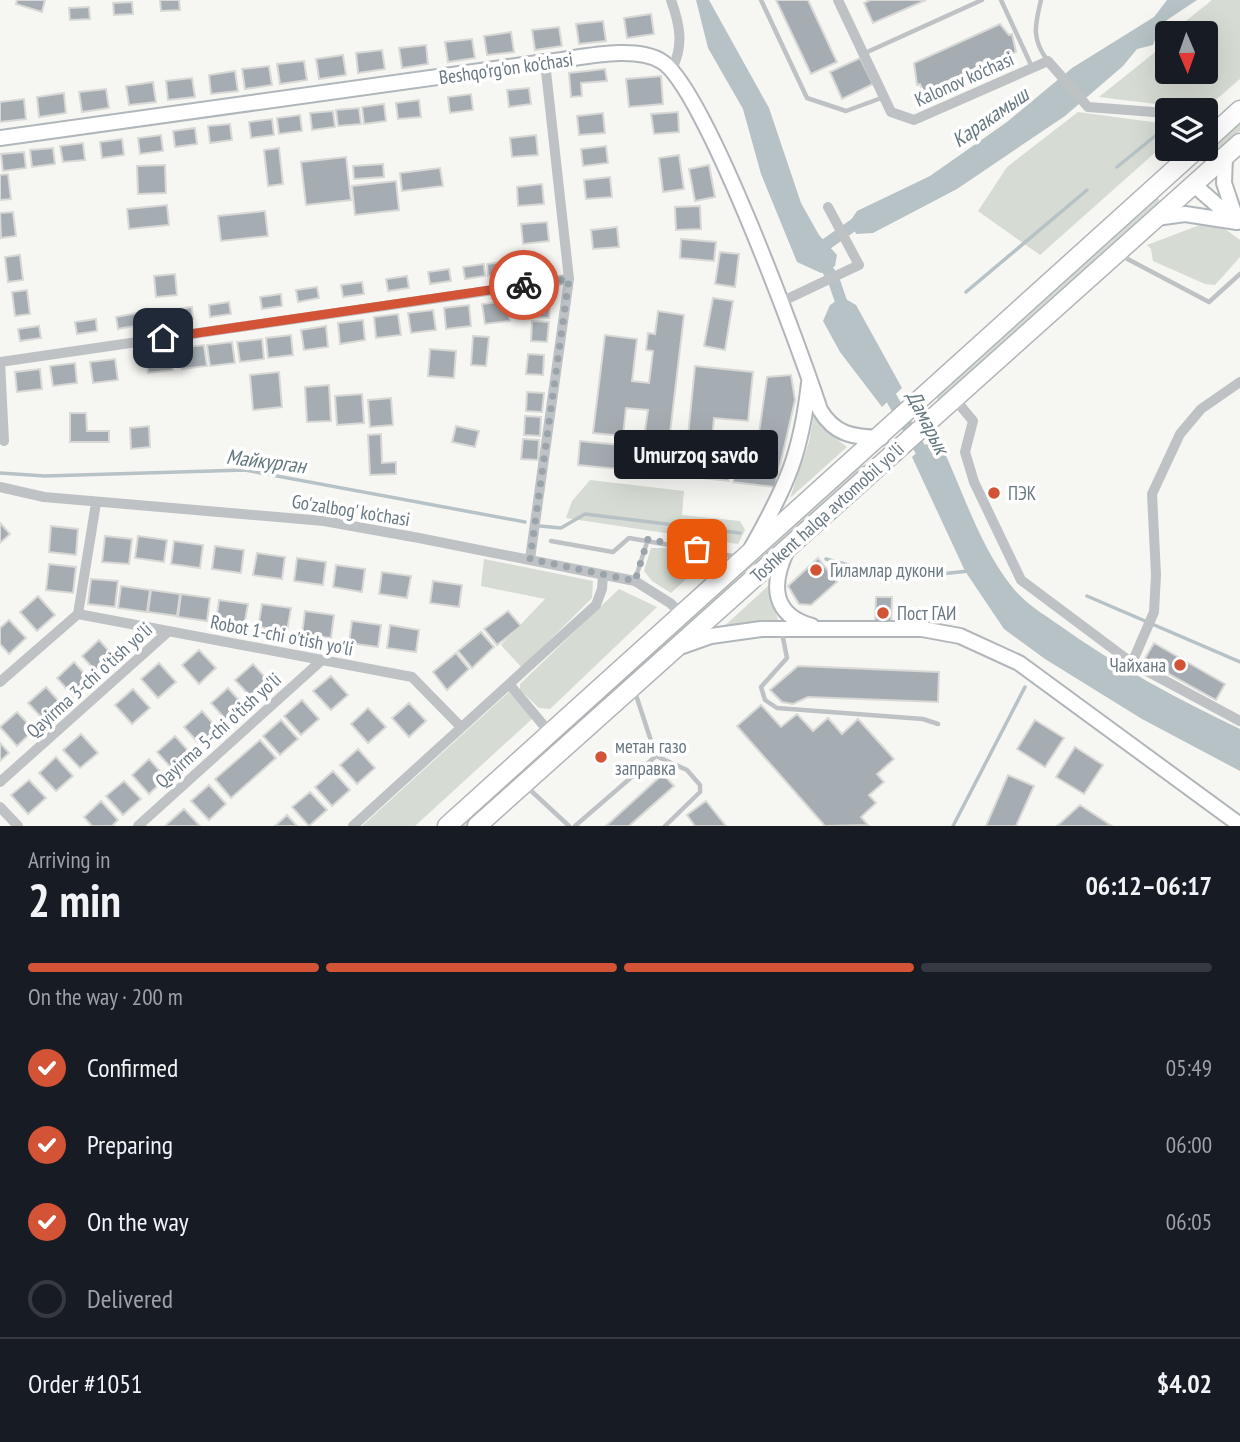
<!DOCTYPE html>
<meta charset="utf-8">
<style>
:root{--surface:#171b24;--page:#242831;--text:#f1f3f6;--muted:#9ea1a6;--line:#363941;--accent:#d35336}
body{margin:0;font-family:"PT Sans Narrow",sans-serif;background:var(--page);color:var(--text);height:100vh;display:flex;flex-direction:column;font-size:26px;white-space:nowrap}
*{box-sizing:border-box;margin:0}
p{font-size:23px;color:var(--muted)}
.icon{flex:none;width:38px;height:38px;fill:none;stroke:currentColor;stroke-width:2;stroke-linecap:round;stroke-linejoin:round}
.map{position:relative;height:826px;overflow:hidden}
.panel{display:flex;flex-direction:column;background:var(--surface);flex:1}
.panel>*{flex:none}
.needle{width:46px;rotate:178deg}
.buttons{position:absolute;left:1155px;top:21px;display:grid;gap:14px}
.buttons a{display:grid;place-items:center;width:63px;height:63px;border-radius:7px;background:var(--surface);box-shadow:0 7px 28px #0002;font-size:35px}
.pin{position:absolute;display:grid;place-items:center;width:60px;height:60px;color:#fff;margin:-30px;border-radius:14px;box-shadow:0 4px 10px #0006}
.courier{position:absolute;display:grid;place-items:center;width:70px;height:70px;margin:-35px;border:5px solid #d35336;border-radius:50%;background:#fff;color:#222;box-shadow:0 2px 9px #0007}
.bubble{position:absolute;height:49px;border-radius:7px;background:var(--surface);box-shadow:0 7px 28px #0002;font-size:23px;font-weight:700;line-height:49px;text-align:center}
.summary em{font-style:normal;font-weight:700}
.summary div{display:flex;flex-direction:column-reverse}
.summary{display:flex;align-items:center;justify-content:space-between;height:119px;padding:0 28px}
h1{font-size:46px;font-weight:700;line-height:52px}
.bar{display:grid;grid-template-columns:repeat(4,1fr);gap:10px 7px;align-content:center;height:84px;padding:0 28px}
.bar i{height:9px;border-radius:5px;background:var(--line)}
.bar .current{background:var(--accent)}
.bar p{grid-column:span 4}
.line{display:flex;align-items:center;gap:18px;padding:0 28px;border-top:2px solid var(--line)}
.line div{flex:1}
ol{padding:0 28px;list-style:none}
li{display:flex;align-items:center;gap:21px;height:77px}
li p{margin-inline-start:auto}
li .icon{padding:7px;border-radius:50%;background:var(--accent);color:#fff;stroke-width:4}
li:last-child{color:var(--muted)}
li i{width:38px;height:38px;border:4px solid var(--line);border-radius:50%}
.map>svg:first-child{display:block}
.green{fill:#d6dbd3}
.water{fill:#b6c2c5}
.lines{fill:none;stroke-linecap:round;stroke-linejoin:round}
.stream{stroke:#b6c2c5;stroke-width:3.5}
.canal{stroke:#b6c2c5;stroke-width:12}
.building{fill:#a6adb2;stroke:#d8d8d6;stroke-width:2}
.secondary-casing{stroke:#b0b6ba;stroke-width:18}
.highway-casing{stroke:#b1b5b8;stroke-width:21}
.lane{stroke:#bec2c5;stroke-width:4.5}
.street{stroke:#bec2c5;stroke-width:10}
.secondary{stroke:#fff;stroke-width:14}
.highway{stroke:#fff;stroke-width:18}
.done{stroke:#9aa4aa;stroke-width:7;stroke-dasharray:0 12.6}
.route{stroke:#d35336;stroke-width:9}
.poi-dot{fill:#d35336;stroke:#fff;stroke-width:2.5}
.labels{text-anchor:middle;dominant-baseline:central;stroke-width:7;stroke-linejoin:round;paint-order:stroke}
.street-label{font-size:19px;fill:#687882;stroke:#fff}
.poi-label{font-size:19px;fill:#687882;stroke:#fff;text-anchor:start}
.water-label{font-size:21px;font-style:italic;fill:#63787e;stroke:#fff}
</style>
<div class="map">
<svg width="1240" height="826" viewBox="0 0 1240 826">
<rect width="100%" height="100%" fill="#f6f6f3"/>
<!-- green -->
<path class="green" d="M1212,0H1240V79L1204,110L1099,97L1154,53L1167,38V72H1206V33H1171Z
M1078,112L1167,124V142L1040,255L978,211L1007,167Z
M1240,121V131L1204,163L1199,158Z
M1155,195L1160,201L939,401L934,395Z
M1205,223L1221,226L1240,240V257L1215,285L1205,284L1153,261L1151,249L1147,245Z
M814,414L822,428L847,447L790,498L809,442Z
M861,462L865,467L602,704L598,699Z
M590,480L684,491L682,515L740,521L745,530L738,544L566,518L572,501Z
M651,548H669L707,560L671,593L652,581L644,571Z
M484,559L593,581L592,598L522,668L501,645L545,599L481,586Z
M768,586L778,620L720,630Z
M619,589L657,607L550,709L539,708L520,690V684Z
M509,692L533,718L415,826H362Z
M563,727L569,734L467,826H454Z"/>
<!-- water -->
<path class="water" d="M696,0H709L769,108L801,203L819,235L837,255L835,266L821,273L797,262L761,174L743,109L708,48Z
M1167,0H1197L1161,24L1153,45L1137,49L1123,66L1065,116L957,189L873,233L856,234L851,220L857,211L930,176L1007,122L1072,68L1154,17Z
M842,297L856,305L902,388L882,407L840,352L823,321L830,305Z
M936,435C962,485 977,544 1013,588C1025,603 1043,614 1059,625C1116,666 1177,699 1240,729V771L1142,719L1045,659L1004,629L965,571L912,457Z"/>
<g class="lines">
<!-- stream -->
<path class="stream" d="M1117,167L1165,128
M966,292L1087,190
M0,473L45,476L245,470L525,522
M540,526L561,528L585,514L740,533
M826,559L871,571L931,575L969,571
M1087,596L1240,662
M953,826L1025,687"/>
<!-- canal -->
<path class="canal" d="M815,252L865,217
M819,257L833,278L845,313
M884,385L928,463"/>
</g>
<!-- building -->
<path class="building" d="M17,0H45L42,12L16,4Z
M160,0H179L180,10L161,11Z
M776,0H808L837,62L811,74Z
M870,0H926L873,23L864,3Z
M132,2L133,14L114,15L113,3Z
M89,7L90,19L70,20L69,8Z
M651,14L654,34L627,38L624,18Z
M603,21L606,41L579,44L576,24Z
M1000,24L1009,35L1012,34L1016,52L924,93L920,84L917,85L914,63Z
M559,27L562,46L535,50L532,30Z
M511,32L514,52L487,55L484,36Z
M472,39L475,58L448,62L445,42Z
M426,45L428,64L402,68L399,48Z
M382,50L385,69L358,73L356,53Z
M343,55L346,75L319,79L316,59Z
M860,58L873,84L842,99L830,72Z
M304,61L307,80L280,84L277,64Z
M269,66L272,85L245,89L242,69Z
M605,69L607,81L581,83L582,96L571,97L569,73Z
M235,71L238,91L211,94L209,75Z
M661,76L663,104L629,107L626,79Z
M192,78L195,97L168,100L166,81Z
M153,82L156,102L129,105L126,86Z
M529,88L531,104L509,107L507,90Z
M106,89L109,108L82,112L79,92Z
M64,93L66,113L39,117L37,97Z
M471,94L473,110L450,113L448,97Z
M24,99L26,119L0,122V102Z
M419,100L421,117L398,119L396,103Z
M384,104L386,121L364,124L362,107Z
M359,108L361,124L338,126L336,110Z
M333,111L335,127L312,130L310,113Z
M678,112L679,132L654,134L651,114Z
M603,113L605,133L579,135L577,116Z
M300,115L302,131L279,134L277,118Z
M272,119L274,135L251,138L249,122Z
M230,124L232,140L210,143L208,126Z
M195,128L197,144L175,147L173,131Z
M161,135L163,151L140,154L138,138Z
M536,135L538,155L512,157L510,138Z
M122,139L124,155L102,158L100,142Z
M83,143L85,160L63,162L60,146Z
M606,146L608,163L583,166L581,149Z
M53,148L55,164L32,167L30,150Z
M279,148L283,184L268,186L264,150Z
M24,152L26,168L3,171L1,154Z
M679,155L684,189L663,192L659,158Z
M346,157L351,200L306,205L301,162Z
M383,164L384,177L354,179L353,166Z
M165,165L166,193L138,194L137,166Z
M709,165L715,197L695,201L689,169Z
M440,168L443,186L402,191L400,173Z
M8,174L11,199L0,200V175Z
M610,177L612,197L586,199L584,180Z
M396,181L399,210L355,215L352,186Z
M542,184L544,204L518,206L517,187Z
M167,205L169,225L129,229L127,209Z
M700,206L701,229L676,230L675,207Z
M265,211L268,236L221,241L218,216Z
M13,212L16,236L1,238L0,213Z
M547,222L549,241L523,244L521,224Z
M617,227L619,247L593,249L591,230Z
M681,239L716,242L714,261L680,258Z
M720,252L739,254L735,287L715,284Z
M20,255L23,280L8,282L5,257Z
M533,257L535,269L514,272L512,260Z
M508,261L509,273L488,276L487,264Z
M484,264L485,276L465,279L463,267Z
M449,269L451,281L430,284L428,272Z
M175,274L177,295L156,297L154,276Z
M407,276L409,288L388,291L386,279Z
M362,282L364,294L343,297L341,285Z
M317,287L319,298L298,302L296,290Z
M27,290L30,314L15,316L12,292Z
M281,294L282,306L262,309L260,297Z
M534,298L551,299L549,318L533,317Z
M713,298L733,301L725,350L704,346Z
M507,301L510,321L485,324L482,304Z
M229,302L231,314L210,317L209,305Z
M469,305L471,326L446,329L444,308Z
M192,307L193,319L173,322L171,310Z
M433,310L436,330L411,333L408,313Z
M658,311L684,315L666,467L641,465L644,445H637L638,431H645L648,410L626,408L623,436L593,433L605,335L637,339L632,381L649,383L653,351L646,350L648,333L655,334Z
M137,313L139,325L118,329L116,317Z
M398,314L401,335L376,338L374,317Z
M96,319L97,331L77,334L75,322Z
M363,320L365,340L340,344L338,323Z
M532,321L549,322L547,342L531,341Z
M39,326L41,338L20,341L18,329Z
M326,326L328,347L304,350L301,330Z
M291,335L293,355L268,358L266,338Z
M473,336L489,337L486,366L471,365Z
M262,339L264,359L240,362L237,342Z
M232,342L235,363L210,366L207,345Z
M204,345L207,366L182,369L179,348Z
M430,349L456,351L454,378L428,376Z
M170,350L173,370L148,373L145,353Z
M528,354L544,355L543,375L526,374Z
M115,359L118,380L93,383L90,362Z
M75,363L77,383L53,386L50,366Z
M695,366L753,372L748,421L714,418L711,451L742,454L740,471L730,469L729,481L684,476Z
M40,369L42,389L17,392L15,372Z
M279,372L282,407L253,410L250,375Z
M791,375L795,400L775,487L733,482L734,472L741,473L745,446L757,447L767,377Z
M329,385L331,421L307,422L305,387Z
M527,392L544,393L542,412L526,411Z
M362,394L364,423L337,425L335,396Z
M391,398L393,425L370,427L368,400Z
M70,413H86L87,431H109V442H70Z
M525,416L541,417L540,436L524,435Z
M149,426L150,447L131,449L130,428Z
M456,426L479,431L475,447L452,442Z
M381,434L382,463L396,462V474L370,475L368,435Z
M523,439L539,440L538,460L521,459Z
M580,441L620,445L618,469L578,465Z
M0,523L10,534L0,543Z
M51,526L78,529L76,555L49,552Z
M105,536L132,539L129,564L102,562Z
M138,536L167,540L164,562L135,558Z
M174,541L203,545L200,568L171,564Z
M215,546L244,550L241,573L212,569Z
M257,553L285,557L282,579L253,575Z
M297,558L326,562L323,585L294,581Z
M818,558L837,582L811,605L799,604L788,586Z
M49,564L76,567L73,593L46,590Z
M336,565L365,569L362,592L333,587Z
M382,572L411,576L407,598L379,594Z
M91,579L118,581L115,607L88,604Z
M433,581L462,585L459,607L430,603Z
M121,586L150,590L147,612L118,608Z
M151,590L180,594L177,616L148,612Z
M181,594L210,598L207,621L178,617Z
M38,596L55,615L37,631L20,612Z
M876,597H892L891,623H875Z
M219,600L248,604L244,626L216,622Z
M262,604L291,608L287,631L258,627Z
M305,611L334,615L331,638L302,634Z
M508,611L521,626L497,645L484,629Z
M9,620L26,638L9,654L0,644V628Z
M352,621L381,625L378,647L349,643Z
M390,625L419,630L416,652L387,648Z
M481,632L494,647L472,668L458,651Z
M99,640L116,659L99,675L82,656Z
M1154,643L1225,684L1216,700L1144,660Z
M199,650L216,668L199,684L182,665Z
M456,653L469,669L447,690L433,672Z
M74,662L91,681L74,697L57,678Z
M159,663L176,682L158,698L141,679Z
M253,664L270,683L253,699L235,680Z
M798,666L939,672L938,702L808,697L793,704L782,702L770,690Z
M331,676L348,695L331,710L313,691Z
M46,687L63,706L46,722L28,703Z
M228,688L245,707L228,722L211,703Z
M133,689L150,708L132,724L115,705Z
M302,700L319,719L301,735L284,716Z
M409,703L426,721L409,737L392,718Z
M761,705L781,727L797,714L813,731L828,718L842,734L858,719L894,759L877,774L884,782L869,795L876,803L861,817L868,825L825,826L737,726Z
M368,708L386,727L368,743L351,724Z
M202,711L219,730L201,746L184,727Z
M17,712L34,730L17,746L0,727Z
M281,720L298,739L280,755L263,736Z
M1035,720L1064,738L1045,767L1017,749Z
M81,734L98,753L80,768L63,750Z
M175,736L192,755L174,771L157,752Z
M260,740L276,758L231,798L215,779Z
M0,743L9,753L0,761Z
M1075,747L1103,765L1084,794L1056,777Z
M358,749L375,768L357,784L340,765Z
M56,757L73,776L56,791L39,773Z
M149,759L166,778L149,794L132,775Z
M333,771L350,790L332,806L315,787Z
M663,774L674,786L629,826H606Z
M1008,775L1034,786L1016,826H986Z
M29,780L46,798L28,814L11,795Z
M124,781L141,799L123,815L106,796Z
M209,785L226,804L209,820L191,801Z
M310,792L327,810L309,826L292,807Z
M101,801L118,820L112,826H92L84,817Z
M706,801L726,826H695L687,815Z
M1080,805L1112,826H1057Z
M184,809L200,826H168L166,825Z
M287,815L297,826H275Z"/>
<g class="lines">
<!-- secondary casing -->
<g class="secondary-casing">
<path id="secondary" d="M0,138L545,62C577,59 633,44 661,61C704,85 801,352 820,410C835,435 853,437 881,438
M1225,156L1224,183L1237,222
M1193,184L1233,219
M1156,218L1185,214L1237,222
M752,547C787,485 801,454 809,383
M786,552C771,585 772,615 812,626
M680,647L711,636L761,629H922L960,636L1019,663L1240,825"/>
</g>
<!-- highway casing -->
<g class="highway-casing">
<path id="highway" d="M1206,141L1240,110
M447,826L1197,149
M477,826L1240,143"/>
</g>
<!-- lane -->
<path class="lane" d="M761,0L807,98L846,111L884,97
M1001,0L1032,67
M1041,0C1035,25 1031,39 1048,61
M865,53L982,0
M1120,255L1209,302L1240,274
M551,541L613,552L629,538L738,557
M635,580L648,539
M782,633L787,658L761,687L765,700L777,708L923,719L938,724
M656,756L687,770L700,785V792L665,826
M527,787L569,826
M575,826L656,756L635,692"/>
<!-- street -->
<path class="street" d="M671,0C680,25 684,45 672,69
M838,0L891,112L914,120L1048,61L1088,107L1167,113
M1206,122L1221,127
M783,301L859,265L828,207
M0,362L569,279
M0,362L4,441
M954,398L973,421L965,452L974,482L1021,580L1132,663L1240,721
M0,487L44,497L324,521L419,538L635,581L670,603L683,615
M530,559L569,279L545,62
M78,614L412,677L460,726
M1132,663L1154,612L1156,575L1152,494L1180,434L1201,409L1240,382
M0,682L78,614L96,503
M509,684L550,733
M0,782L169,631
M0,807L18,826
M138,826L322,660
M353,826L596,605L602,589L603,575"/>
<!-- secondary -->
<use href="#secondary" class="secondary"/>
<!-- highway -->
<use href="#highway" class="highway"/>
</g>
<g class="lines">
<!-- done -->
<path class="done" d="M524,285L569,279L530,559L635,581L648,539L697,549"/>
<!-- route -->
<path class="route" d="M163,338L524,285"/>
</g>
<!-- markers -->
<g class="poi-dot">
<circle cx="994" cy="493" r="7"/>
<circle cx="816" cy="570" r="7"/>
<circle cx="883" cy="613" r="7"/>
<circle cx="1180" cy="665" r="7"/>
<circle cx="601" cy="757" r="7"/>
</g>
<g class="labels">
<!-- street labels -->
<g class="street-label">
<text transform="translate(506 68) rotate(-8)">Beshqo'rg'on ko'chasi</text>
<text transform="translate(964 79) rotate(-24)">Kalonov ko'chasi</text>
<text transform="translate(351 510) rotate(9)">Go'zalbog' ko'chasi</text>
<text transform="translate(827 512) rotate(-42)">Toshkent halqa avtomobil yo'li</text>
<text transform="translate(282 635) rotate(11)">Robot 1-chi o'tish yo'li</text>
<text transform="translate(89 680) rotate(-42)">Qayirma 3-chi o'tish yo'li</text>
<text transform="translate(218 730) rotate(-42)">Qayirma 5-chi o'tish yo'li</text>
</g>
<!-- poi labels -->
<g class="poi-label">
<text x="1008" y="493">ПЭК</text>
<text x="830" y="570">Гиламлар дукони</text>
<text x="897" y="613">Пост ГАИ</text>
<text x="1166" y="665" text-anchor="end">Чайхана</text>
<text x="615" y="746">метан газо<tspan x="615" dy="22">заправка</tspan></text>
</g>
<!-- water labels -->
<g class="water-label">
<text transform="translate(990 117) rotate(-35)">Каракамыш</text>
<text transform="translate(928 422) rotate(63)">Дамарык</text>
<text transform="translate(266 461) rotate(7)">Майкурган</text>
</g>
</g>
</svg>
<div class="buttons">
<a><svg class="needle" viewBox="-14 -14 28 28"><path d="M0-13l5 13h-10z" fill="#e53935"/><path d="M0 13l5-13h-10z" fill="#9ea1a6"/></svg></a>
<a><svg class="icon" aria-label="layers" viewBox="0 0 24 24"><path d="M12 4l9 5-9 5-9-5zM3 14l9 5 9-5"/></svg></a>
</div>
<div class="pin" style="left:697px;top:549px;background:#ea580c"><svg class="icon" aria-label="bag" viewBox="0 0 24 24"><path d="M5 8h14l-1 12H6zM9 8a3 3 0 0 1 6 0"/></svg></div>
<div class="pin" style="left:163px;top:338px;background:#1f2937"><svg class="icon" aria-label="home" viewBox="0 0 24 24"><path d="M3 11l9-7 9 7M6 9v11h12V9"/></svg></div>
<div class="courier" style="left:524px;top:285px"><svg class="icon" aria-label="bike" viewBox="0 0 24 24"><circle cx="6" cy="16" r="4"/><circle cx="18" cy="16" r="4"/><path d="M6 16l4-8h5l3 8M10 8l3 8H6M13 5h3"/></svg></div>
<div class="bubble" style="left:614px;top:430px;width:164px">Umurzoq savdo</div>
</div>
<section class="panel">
<div class="summary"><div><h1>2 min</h1><p>Arriving in</p></div><em>06:12–06:17</em></div>
<div class="bar"><i class="current"></i><i class="current"></i><i class="current"></i><i></i><p>On the way · 200 m</p></div>
<ol>
<li><svg class="icon" aria-label="check" viewBox="0 0 24 24"><path d="M5 12l5 5 9-10"/></svg>Confirmed<p>05:49</p></li>
<li><svg class="icon" aria-label="check" viewBox="0 0 24 24"><path d="M5 12l5 5 9-10"/></svg>Preparing<p>06:00</p></li>
<li><svg class="icon" aria-label="check" viewBox="0 0 24 24"><path d="M5 12l5 5 9-10"/></svg>On the way<p>06:05</p></li>
<li><i></i>Delivered</li>
</ol>
<div class="line" style="height:91px"><div>Order #1051</div><b>$4.02</b></div>
</section>
